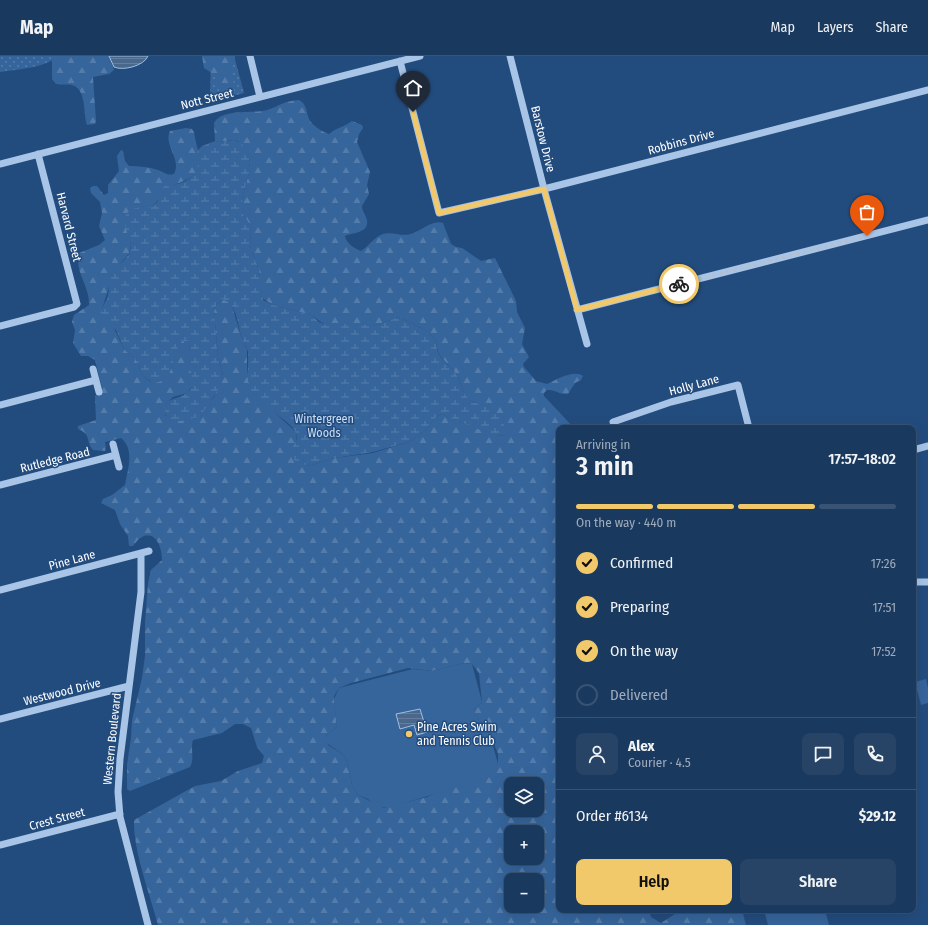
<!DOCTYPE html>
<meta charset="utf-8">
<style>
:root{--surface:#1a395e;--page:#274467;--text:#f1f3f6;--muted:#9facbc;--line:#385373;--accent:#f1c96a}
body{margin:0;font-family:"Fira Sans Condensed",sans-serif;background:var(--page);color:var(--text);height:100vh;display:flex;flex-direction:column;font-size:15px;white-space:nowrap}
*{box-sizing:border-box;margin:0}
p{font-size:13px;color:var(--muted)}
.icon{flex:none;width:22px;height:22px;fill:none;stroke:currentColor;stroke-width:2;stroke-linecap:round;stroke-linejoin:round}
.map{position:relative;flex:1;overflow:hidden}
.side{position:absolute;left:556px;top:369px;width:360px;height:488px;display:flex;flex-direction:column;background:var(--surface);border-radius:8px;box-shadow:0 4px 16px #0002,0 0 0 1px var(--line)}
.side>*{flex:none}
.buttons{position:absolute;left:504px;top:721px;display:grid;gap:8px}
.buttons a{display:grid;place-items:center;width:40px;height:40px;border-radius:8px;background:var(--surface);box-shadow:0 4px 16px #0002,0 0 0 1px var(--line);font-size:20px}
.pin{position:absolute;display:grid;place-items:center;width:34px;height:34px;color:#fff;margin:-41px -17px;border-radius:50% 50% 50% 0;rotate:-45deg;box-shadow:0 0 4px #0007}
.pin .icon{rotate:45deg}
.courier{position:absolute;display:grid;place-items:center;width:40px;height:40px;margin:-20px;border:3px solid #f1c96a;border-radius:50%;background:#fff;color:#222;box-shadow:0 1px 5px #0007}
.summary em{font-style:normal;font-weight:600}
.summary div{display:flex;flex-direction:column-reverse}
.summary{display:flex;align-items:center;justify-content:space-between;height:68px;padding:0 20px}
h1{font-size:26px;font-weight:600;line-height:30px}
.bar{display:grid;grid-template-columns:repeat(4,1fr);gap:6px 4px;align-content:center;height:48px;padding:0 20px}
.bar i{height:5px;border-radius:3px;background:var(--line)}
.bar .on{background:var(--accent)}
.bar p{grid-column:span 4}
.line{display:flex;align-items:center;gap:10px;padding:0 20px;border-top:1px solid var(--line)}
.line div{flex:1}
.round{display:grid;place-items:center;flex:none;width:42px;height:42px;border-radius:8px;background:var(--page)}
ol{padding:0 20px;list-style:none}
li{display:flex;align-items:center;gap:12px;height:44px}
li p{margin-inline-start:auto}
li .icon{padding:4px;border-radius:50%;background:var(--accent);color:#111;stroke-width:4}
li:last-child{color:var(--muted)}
li i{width:22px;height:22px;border:2px solid var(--line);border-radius:50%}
.action{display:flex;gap:8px;margin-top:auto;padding:8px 20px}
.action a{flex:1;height:46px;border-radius:8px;background:var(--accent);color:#111;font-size:16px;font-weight:600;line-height:46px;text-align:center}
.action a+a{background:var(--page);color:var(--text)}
header{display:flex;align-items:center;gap:24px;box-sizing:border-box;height:56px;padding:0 20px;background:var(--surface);border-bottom:1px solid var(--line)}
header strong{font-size:19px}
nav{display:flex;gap:22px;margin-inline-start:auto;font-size:14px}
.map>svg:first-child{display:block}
.grass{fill:url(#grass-dots)}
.forest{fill:url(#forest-firs);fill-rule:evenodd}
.wetland{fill:url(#wetland-marsh)}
.garden{fill:#36659c}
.water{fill:url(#water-rules);stroke:#9cbfe7}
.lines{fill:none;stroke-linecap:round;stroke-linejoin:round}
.minor{stroke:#a8c4e6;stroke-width:7}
.done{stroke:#b2c0d2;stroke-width:4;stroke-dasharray:0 7.2}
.route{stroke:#f1c96a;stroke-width:5}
.poi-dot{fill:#f1c96a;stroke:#234c7e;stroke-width:1.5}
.labels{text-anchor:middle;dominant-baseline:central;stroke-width:3;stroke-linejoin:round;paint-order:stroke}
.street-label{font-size:12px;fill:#fff;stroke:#234c7e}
.park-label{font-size:12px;fill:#cbdef5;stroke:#234c7e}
.poi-label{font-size:12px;fill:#fff;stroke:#234c7e;text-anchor:start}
</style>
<header>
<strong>Map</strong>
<nav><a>Map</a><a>Layers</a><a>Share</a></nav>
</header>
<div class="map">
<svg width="928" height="869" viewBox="0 0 928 869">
<defs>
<pattern id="grass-dots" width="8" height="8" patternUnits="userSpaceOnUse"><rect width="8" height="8" fill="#36659c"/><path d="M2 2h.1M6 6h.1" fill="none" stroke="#547cab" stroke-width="1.8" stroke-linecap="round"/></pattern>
<pattern id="forest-firs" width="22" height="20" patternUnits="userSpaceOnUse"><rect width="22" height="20" fill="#36659c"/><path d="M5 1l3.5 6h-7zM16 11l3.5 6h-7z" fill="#547cab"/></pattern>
<pattern id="wetland-marsh" width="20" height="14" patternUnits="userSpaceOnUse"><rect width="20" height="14" fill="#36659c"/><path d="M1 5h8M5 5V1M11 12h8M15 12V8" fill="none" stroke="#547cab"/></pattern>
<pattern id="water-rules" width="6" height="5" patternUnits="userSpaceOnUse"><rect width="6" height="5" fill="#4a678c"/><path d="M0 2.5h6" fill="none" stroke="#657e9d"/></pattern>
</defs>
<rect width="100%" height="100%" fill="#234c7e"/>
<!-- grass -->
<path class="grass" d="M0,0H52L53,4C36,13 18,13 0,16Z
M211,0H234L244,37L210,46Z"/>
<!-- forest -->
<path class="forest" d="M52,0H109L114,14L109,18L93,21L96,65L95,68L87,69C83,58 87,33 72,29C67,28 62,29 56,28L52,23Z
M202,0H235L231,15L234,28L233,35L222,34L218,32L215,19L204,12Z
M299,44C307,48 306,56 309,63C311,69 323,76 329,78C336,72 344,71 352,65L362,69L363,72L359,78L357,86L370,116L367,129L369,138L362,150C362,156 367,160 367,165C369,177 352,177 345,180C346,187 355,193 361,195C369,190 374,181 383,178C392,175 401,181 411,178C421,175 433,163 443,167L451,188L456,191L462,192L481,205L495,202L516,245L517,256L525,272L522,288L529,301L523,308L524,311L536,325L547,328C555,324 574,313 583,320L581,324L575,327L568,338C560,339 555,333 547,334L544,337V340L574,372H559V854H649L651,861L661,867L681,854H742L746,869H158C150,839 133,794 134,764L195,730L221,725L238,715L262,707L264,700L257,691L251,672L243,668H235L222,677L193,684C190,693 195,703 190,711L130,735L127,733V709L131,682L132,664L142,622L145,600V567L148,527L151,514L162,504C162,483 148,468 133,490H129L128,480L120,468L115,454L101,447L103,443L112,439L125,429C128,412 135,394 121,382L105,386L106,392L105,395L93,394C85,384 92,379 78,373V370L96,364L95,340L102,332L95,304L88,300H81L73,287L75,274L72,266L74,259L89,249C90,230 74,216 79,197L99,189L105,184L99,170L102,157L100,146L91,137L90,132L93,130H97L104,139L108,137V129L119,115L117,100L121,94L123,95L125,105L129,110C139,110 149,111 158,114C165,116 166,120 174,118C182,103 163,89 170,75L186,72L192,73L194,76C195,86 199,95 200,104C200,125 174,127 161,134C157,155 143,154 126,161C122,173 134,182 130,194C128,202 121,205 117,211C112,217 106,243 102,252V258L105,264L113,270L124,293L137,305L142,319L151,326L172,311C175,301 174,290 184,284L190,285L189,306L193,324V329L187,337L173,341L166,348L165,360L189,363L197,362L204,355L206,350L214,341L223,319L218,301L214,255L217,248L222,243L229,246L233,253L241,280L247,293V314L251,335L296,376C299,386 290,392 294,403L308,410L335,402L373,397L409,386L426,374L435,362L441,358L497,380L507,379C504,366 495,355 482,349C478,347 473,346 468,343C462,337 462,328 458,321C451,307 435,303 437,285L427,275L399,261L373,270L345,268L337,270H327L311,259L273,249L262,242L259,214L250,190L251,171L242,156V143L250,113L249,99L238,85L232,84L219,86L215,85L214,67C222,52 253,58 267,54C280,50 283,45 299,44ZM464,607L472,608L479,617L482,646L474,654V658L489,675L498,698V708L427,741L384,752L358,739L352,729L348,708L344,699L328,689L325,681L337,671L334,640L339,632L351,627L408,612L432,615ZM511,728H537V754H511ZM511,776H537V802H511ZM511,824H537V850H511Z"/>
<!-- wetland -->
<path class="wetland" d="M234,84L241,87L249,99L250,113L242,143V156L251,171L250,190L259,214L263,244L273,249L311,259L319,266L329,270L353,267L373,270L399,261L427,275L437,285C434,303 451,307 458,321C462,329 462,337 469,343C473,347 478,347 483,349C494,354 506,366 507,379L495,380L441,358L435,362L426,374L409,386L373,396L335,402L308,410L295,405L291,395C292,390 297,386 297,381C297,365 254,350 249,330C246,319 249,308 248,296C247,290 242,285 241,279C237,266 237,248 222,243L217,248L214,255L218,301L223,320L218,334L200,361L181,365L168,364L165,358L166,348C172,341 178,343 185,338C198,330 190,319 189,307C188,300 190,293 190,285H182C170,298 177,326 153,327L142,319L137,305L124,293L116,274L103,263C102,260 101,257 102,254C102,250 105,247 107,243C110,233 108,222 114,214C119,207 127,204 130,195C135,182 116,167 129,155C137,149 145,154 153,150C161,146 157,138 162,132C166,128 172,130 177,128C193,125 203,110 197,95L202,90L215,85L219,86Z"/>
<!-- garden -->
<path class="garden" d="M464,607L472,608L482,646L474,654V658L489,675L498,708L494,717L487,722L388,752L376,750L368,743L358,739L352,729L348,708L344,699L325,686V681L337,671L334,643L339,632L413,613L432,615Z
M926,623L928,632V647L921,649L915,626Z
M764,854H825L829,869H768Z"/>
<!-- water -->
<path class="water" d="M109,0H148C144,10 123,15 114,11Z
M420,653L427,676L417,679L414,669L400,673L396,658Z"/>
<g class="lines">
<!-- minor -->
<path class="minor" d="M250,0L260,41
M510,0L544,133L587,288
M400,5L439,157L544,133L928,34
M0,108L420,0
M577,254L928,164
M0,270L74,251L77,248L38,98
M93,313L99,336
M0,349L96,324
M613,366L671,346L738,329L749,372
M113,388L119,411
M913,394L928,390
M0,429L116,399
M141,497V536L120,703L118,736L120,761L148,869
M913,526H928
M0,534L149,495
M0,663L129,630
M0,789L120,758"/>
</g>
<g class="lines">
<!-- done -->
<path class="done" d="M679,228L867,180"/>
<!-- route -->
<path class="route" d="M413,56L439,157L544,133L577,254L679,228"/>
</g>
<!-- markers -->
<circle class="poi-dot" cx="409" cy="678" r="4"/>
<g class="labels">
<!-- street labels -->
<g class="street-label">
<text transform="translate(207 43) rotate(-14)">Nott Street</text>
<text transform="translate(543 83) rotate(76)">Barstow Drive</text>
<text transform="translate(681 86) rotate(-15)">Robbins Drive</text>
<text transform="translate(69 171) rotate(76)">Harvard Street</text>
<text transform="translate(694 329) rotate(-15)">Holly Lane</text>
<text transform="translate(55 404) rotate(-14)">Rutledge Road</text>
<text transform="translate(72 504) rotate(-15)">Pine Lane</text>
<text transform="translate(62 636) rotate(-14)">Westwood Drive</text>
<text transform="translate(112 683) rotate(-84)">Western Boulevard</text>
<text transform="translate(57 763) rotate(-15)">Crest Street</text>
</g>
<!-- park labels -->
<g class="park-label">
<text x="324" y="363">Wintergreen<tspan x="324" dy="14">Woods</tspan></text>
</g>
<!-- poi labels -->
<g class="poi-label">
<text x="417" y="671">Pine Acres Swim<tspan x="417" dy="14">and Tennis Club</tspan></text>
</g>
</g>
</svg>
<div class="buttons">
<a><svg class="icon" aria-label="layers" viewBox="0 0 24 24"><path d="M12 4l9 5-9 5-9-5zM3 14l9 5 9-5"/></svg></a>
<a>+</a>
<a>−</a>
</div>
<div class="pin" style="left:867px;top:180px;background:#ea580c"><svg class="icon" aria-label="bag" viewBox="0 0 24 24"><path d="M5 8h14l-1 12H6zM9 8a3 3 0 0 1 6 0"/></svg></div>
<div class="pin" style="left:413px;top:56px;background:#1f2937"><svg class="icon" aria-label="home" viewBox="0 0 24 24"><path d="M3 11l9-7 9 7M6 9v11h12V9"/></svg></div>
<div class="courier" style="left:679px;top:228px"><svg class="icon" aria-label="bike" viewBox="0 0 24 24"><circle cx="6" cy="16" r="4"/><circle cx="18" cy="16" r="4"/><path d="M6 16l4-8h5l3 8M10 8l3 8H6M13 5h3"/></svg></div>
<section class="side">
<div class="summary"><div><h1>3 min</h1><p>Arriving in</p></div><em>17:57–18:02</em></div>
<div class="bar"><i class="on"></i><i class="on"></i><i class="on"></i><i></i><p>On the way · 440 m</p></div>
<ol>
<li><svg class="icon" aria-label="check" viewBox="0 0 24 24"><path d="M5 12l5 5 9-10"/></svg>Confirmed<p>17:26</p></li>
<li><svg class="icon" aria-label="check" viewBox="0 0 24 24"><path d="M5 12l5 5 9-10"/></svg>Preparing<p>17:51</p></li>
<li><svg class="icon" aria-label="check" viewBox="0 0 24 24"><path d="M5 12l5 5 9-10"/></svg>On the way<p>17:52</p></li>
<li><i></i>Delivered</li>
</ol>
<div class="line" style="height:72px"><a class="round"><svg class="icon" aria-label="person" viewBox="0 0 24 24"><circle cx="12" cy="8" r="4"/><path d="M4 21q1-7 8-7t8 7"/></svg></a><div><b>Alex</b><p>Courier · 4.5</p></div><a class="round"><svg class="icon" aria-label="chat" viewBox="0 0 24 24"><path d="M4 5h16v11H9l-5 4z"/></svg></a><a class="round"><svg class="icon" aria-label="phone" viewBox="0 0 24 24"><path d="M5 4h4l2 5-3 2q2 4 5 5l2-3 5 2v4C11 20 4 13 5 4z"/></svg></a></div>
<div class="line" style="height:52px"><div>Order #6134</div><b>$29.12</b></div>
<div class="action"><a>Help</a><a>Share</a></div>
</section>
</div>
